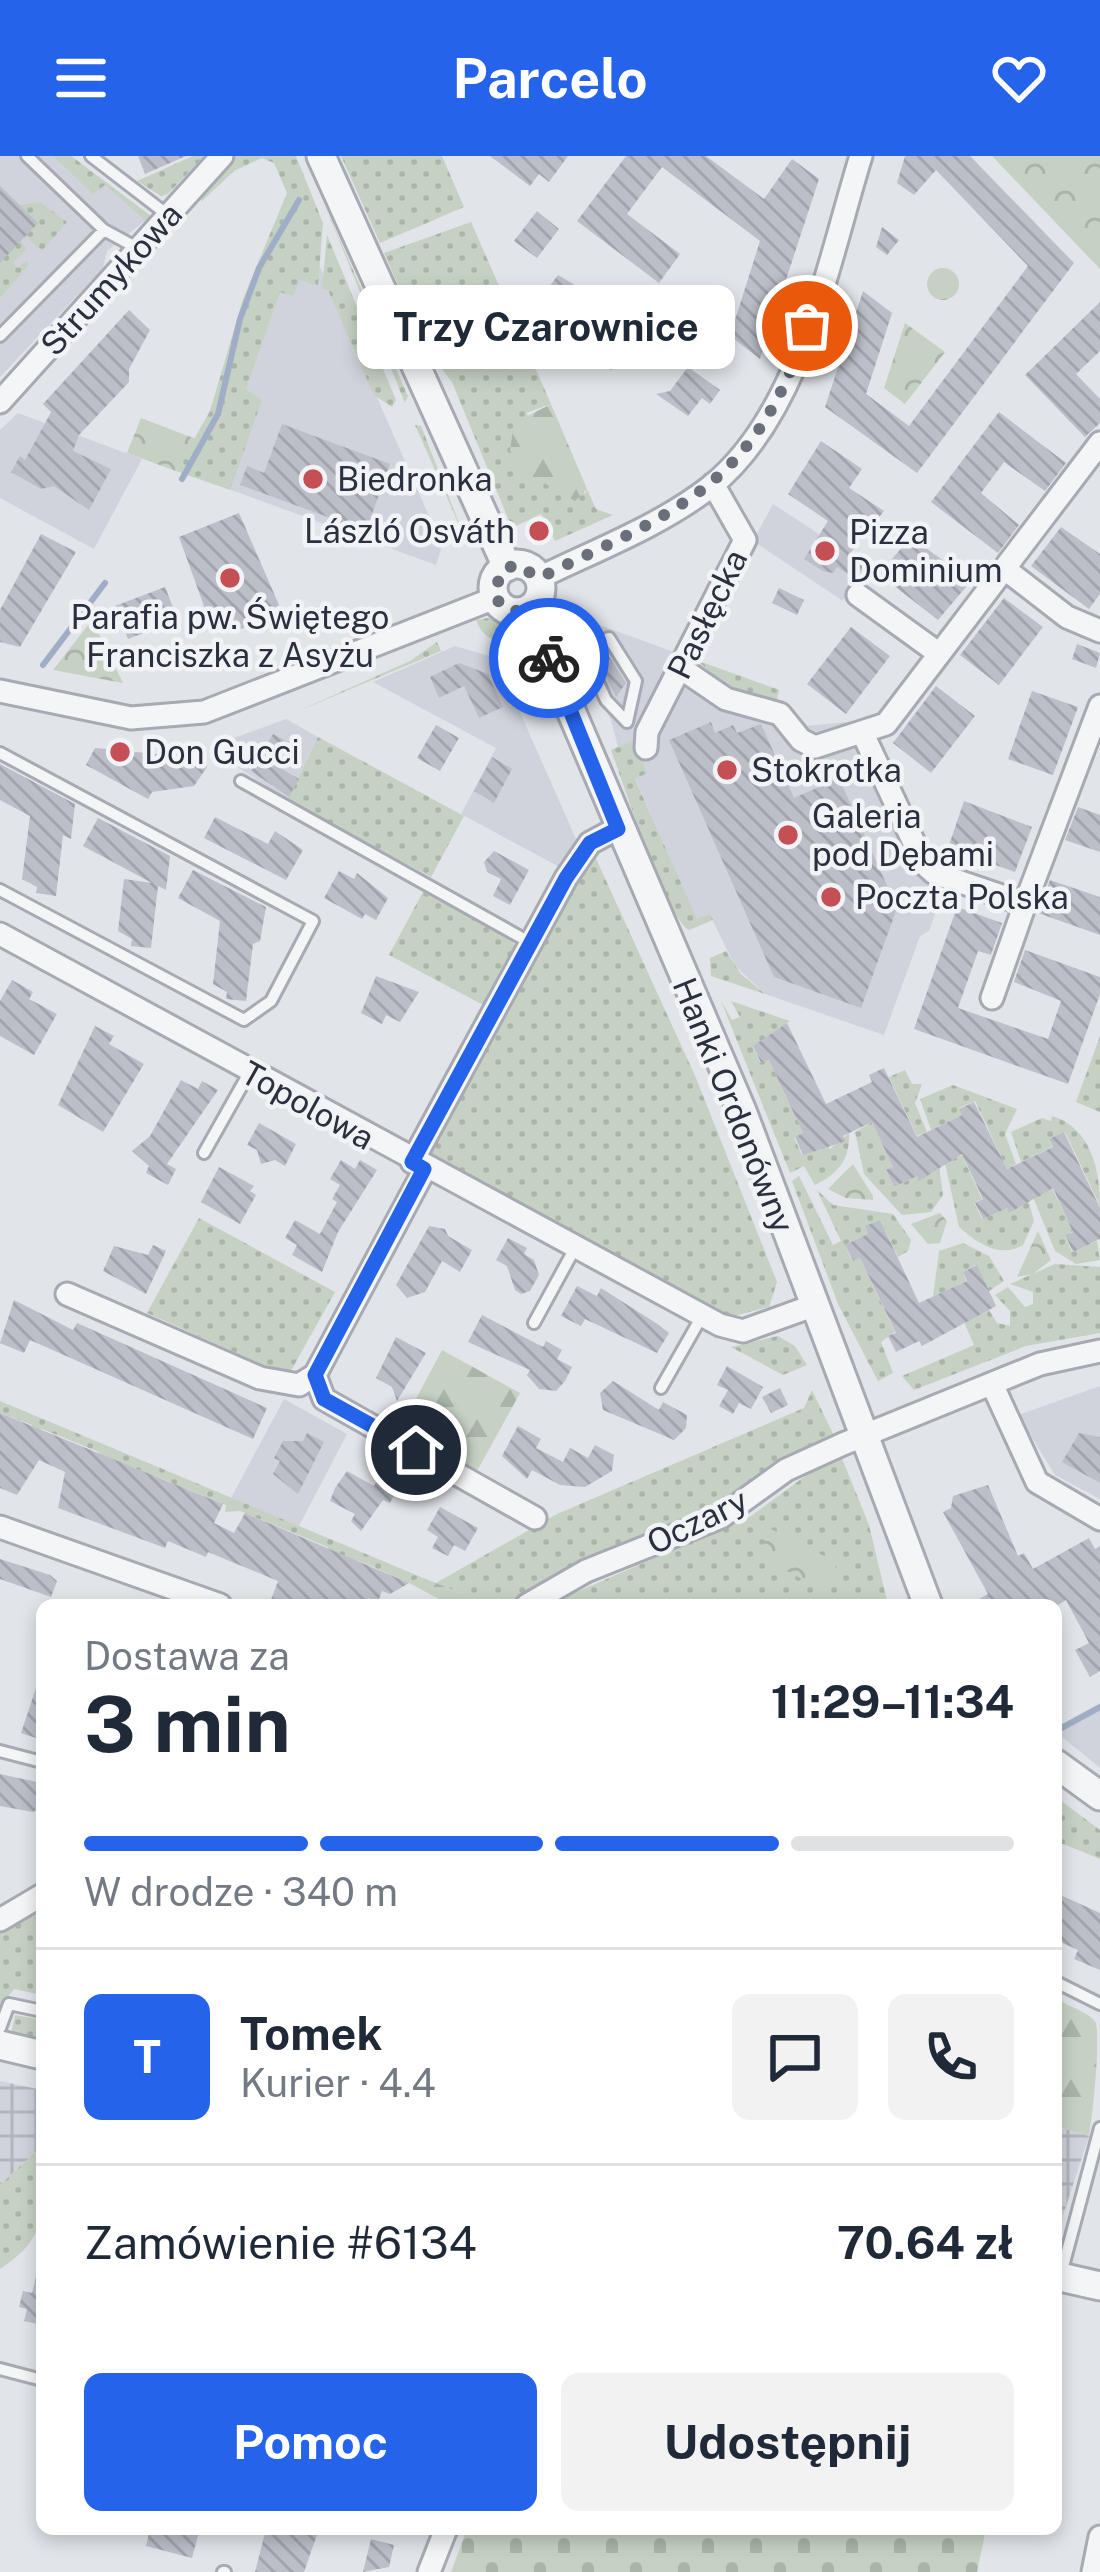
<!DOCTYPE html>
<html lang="pl">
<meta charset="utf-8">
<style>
:root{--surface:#fff;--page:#f2f2f3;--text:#1f2937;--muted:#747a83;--line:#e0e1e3;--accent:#2563eb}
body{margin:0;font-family:"Public Sans",sans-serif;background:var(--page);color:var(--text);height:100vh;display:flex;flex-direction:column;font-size:45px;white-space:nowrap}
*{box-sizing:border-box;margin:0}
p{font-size:39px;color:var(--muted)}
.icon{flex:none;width:66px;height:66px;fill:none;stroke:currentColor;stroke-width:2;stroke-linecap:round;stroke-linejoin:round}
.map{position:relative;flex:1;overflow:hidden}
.drawer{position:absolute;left:36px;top:1443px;width:1026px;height:936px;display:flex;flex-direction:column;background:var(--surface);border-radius:18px;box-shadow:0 6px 18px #0003}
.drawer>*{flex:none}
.pin{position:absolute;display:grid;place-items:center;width:102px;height:102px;color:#fff;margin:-51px;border:6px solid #fff;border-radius:50%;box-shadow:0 3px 12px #0007}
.courier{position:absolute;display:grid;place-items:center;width:120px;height:120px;margin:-60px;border:9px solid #2563eb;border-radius:50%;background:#fff;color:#222;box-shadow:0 3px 15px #0007}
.bubble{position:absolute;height:84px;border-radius:18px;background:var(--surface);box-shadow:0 6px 18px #0003;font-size:39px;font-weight:700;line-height:84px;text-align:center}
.head em{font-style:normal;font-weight:700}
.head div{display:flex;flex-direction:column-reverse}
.head{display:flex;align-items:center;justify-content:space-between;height:204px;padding:0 48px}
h1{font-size:78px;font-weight:700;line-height:90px}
.bar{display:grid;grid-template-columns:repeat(4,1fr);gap:18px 12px;align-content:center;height:144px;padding:0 48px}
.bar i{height:15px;border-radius:9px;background:var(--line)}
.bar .active{background:var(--accent)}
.bar p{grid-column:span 4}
.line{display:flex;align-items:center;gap:30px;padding:0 48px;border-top:3px solid var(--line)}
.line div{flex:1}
.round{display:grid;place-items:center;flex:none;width:126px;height:126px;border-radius:18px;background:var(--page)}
.action{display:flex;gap:24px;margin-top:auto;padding:24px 48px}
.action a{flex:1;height:138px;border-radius:18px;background:var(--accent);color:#fff;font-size:48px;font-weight:700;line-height:138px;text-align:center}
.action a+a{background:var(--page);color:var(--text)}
header{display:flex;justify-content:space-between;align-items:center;height:156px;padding:0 48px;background:var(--accent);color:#fff;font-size:54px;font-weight:700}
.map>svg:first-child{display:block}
.built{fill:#d0d3db}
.industrial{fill:url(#industrial-grid)}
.grass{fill:url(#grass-dots)}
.forest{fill:url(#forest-firs)}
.cemetery{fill:url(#cemetery-stones)}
.park{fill:url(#park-crowns)}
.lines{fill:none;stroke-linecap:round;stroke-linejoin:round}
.stream{stroke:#9faec6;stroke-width:6}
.building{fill:url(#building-back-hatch)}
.service-casing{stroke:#a7aab3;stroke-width:16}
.minor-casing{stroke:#a7aab3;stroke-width:27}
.tertiary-casing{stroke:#a7aab3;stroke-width:33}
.service{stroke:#f4f5f7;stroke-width:10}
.minor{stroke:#f4f5f7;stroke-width:21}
.tertiary{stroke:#f4f5f7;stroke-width:27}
.done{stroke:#6b6f7a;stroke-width:12;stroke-dasharray:0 21.6}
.route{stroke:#2563eb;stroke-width:15}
.poi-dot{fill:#c45056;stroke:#f1f3f6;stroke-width:4.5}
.labels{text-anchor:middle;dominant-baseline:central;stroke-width:9;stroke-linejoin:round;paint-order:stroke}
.street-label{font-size:33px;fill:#2b303f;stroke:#f1f3f6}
.poi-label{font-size:33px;fill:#2b303f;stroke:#f1f3f6;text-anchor:start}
</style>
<header><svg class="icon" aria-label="menu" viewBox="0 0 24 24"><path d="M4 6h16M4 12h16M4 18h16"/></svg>Parcelo<svg class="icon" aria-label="heart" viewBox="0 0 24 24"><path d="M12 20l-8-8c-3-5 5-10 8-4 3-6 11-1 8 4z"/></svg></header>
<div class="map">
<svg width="1100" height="2416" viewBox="0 0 1100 2416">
<defs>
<pattern id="industrial-grid" width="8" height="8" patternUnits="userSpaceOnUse" patternTransform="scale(3)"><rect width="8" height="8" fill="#d0d3db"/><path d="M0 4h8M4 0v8" fill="none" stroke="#b3b5bd"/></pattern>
<pattern id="grass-dots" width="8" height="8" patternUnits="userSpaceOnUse" patternTransform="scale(3)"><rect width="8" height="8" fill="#c5d2c3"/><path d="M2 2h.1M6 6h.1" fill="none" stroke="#a9b5a9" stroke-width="1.8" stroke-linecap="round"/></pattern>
<pattern id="forest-firs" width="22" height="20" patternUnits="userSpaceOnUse" patternTransform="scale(3)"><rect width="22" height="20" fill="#c5d2c3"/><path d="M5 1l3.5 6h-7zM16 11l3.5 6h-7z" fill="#a9b5a9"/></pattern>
<pattern id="cemetery-stones" width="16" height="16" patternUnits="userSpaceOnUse" patternTransform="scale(3)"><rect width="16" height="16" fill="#c5d2c3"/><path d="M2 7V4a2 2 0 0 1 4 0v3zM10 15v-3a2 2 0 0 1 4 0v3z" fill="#a9b5a9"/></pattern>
<pattern id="park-crowns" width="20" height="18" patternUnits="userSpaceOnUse" patternTransform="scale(3)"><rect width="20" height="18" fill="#c5d2c3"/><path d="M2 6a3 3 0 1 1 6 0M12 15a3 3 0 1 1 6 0" fill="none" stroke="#a9b5a9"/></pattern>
<pattern id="building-back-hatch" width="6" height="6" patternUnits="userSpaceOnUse" patternTransform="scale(3)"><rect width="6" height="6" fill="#bcbfc8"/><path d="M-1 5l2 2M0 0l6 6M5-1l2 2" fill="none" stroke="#a2a4ad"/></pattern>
</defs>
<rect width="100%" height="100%" fill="#e1e4e9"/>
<!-- built -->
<path class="built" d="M0,0H71L151,60L107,95L103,112L0,221Z
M296,56L442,390L436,409L215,328Z
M18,257L142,303L94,393L0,342V274Z
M773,348L868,410L843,445L753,385Z
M569,458L699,505L720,528L777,544L805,570L868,564L943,735L929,775L920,780L884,879L765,838L735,810L710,759L697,764L635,622L632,585L618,591L611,564L565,472Z
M455,490L496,502L576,683L563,713L461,658L496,592L373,526Z
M286,563L318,581L287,643L234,609L223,586Z
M1100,1230V1343L1055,1319L1018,1259Z
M284,1243L347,1278L299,1370L231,1342Z
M1100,1554V1612L1056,1576Z"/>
<!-- industrial -->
<path class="industrial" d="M0,1925L42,1934V1990L0,2029Z
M1056,1970L1089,1980L1056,2081Z"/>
<!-- grass -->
<path class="grass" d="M53,0H71L151,60L146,65L105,29L93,38Z
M193,0H204L168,38L161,40L137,25Z
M236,0H296L323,67L318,130L300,124L293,140L280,136L246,233L262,244L230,334L176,315L210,255L243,143L287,37L274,7L262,2L234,15L201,46L202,38Z
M341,0H442L464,51L380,87Z
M40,46L67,66L42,95L25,80L19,49Z
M326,52L408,240L405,247Z
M471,66L551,248L526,257L585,338L587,333L596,353L613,359L555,385L541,358L512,372L452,226L426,193L384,97Z
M327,79L396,244L392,251L374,239L328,134L322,133Z
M21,85L27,93L13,107L18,112L27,104L29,109L0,142V106Z
M415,269L421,270L465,382Z
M488,462L512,470L523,484C502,489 484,486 476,464Z
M437,486L441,495L296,556L410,505Z
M532,503L545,544L540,557L519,509Z
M699,505L779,534L777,544L720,528Z
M318,581L464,660L431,721L287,644Z
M633,584L647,617L635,623L697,763L710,758L713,764L689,774C666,761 623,626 611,594Z
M593,696L696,922L777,1126L769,1151L726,1162L429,1007L427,988Z
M423,736L512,784L517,795L487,851L389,799Z
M726,795L740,817L765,838L711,820L710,802Z
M721,845L732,864L740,861L731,845L790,865L753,891L760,907L769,904L803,977L794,982L802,999L826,988L830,993L849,977C850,1002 840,1017 815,1029L804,1010L790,1017Z
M1100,880V956L1076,946Z
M905,914L912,928H922L915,947L927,976L917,980L889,921Z
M953,929L1017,953L1005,978L1016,1008L1007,1013L975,945L959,952L962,959L931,974L920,943Z
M1052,960C1091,972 1100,1013 1100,1050L1065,976L1049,983L1052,991L1021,1006L1011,976L1042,962L1051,965Z
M872,966L893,1011L886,1015L894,1031L917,1020L920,1024L939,1010L943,1039L931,1056L902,1059L864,1018L855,976Z
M962,999L982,1043L974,1047L982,1063L1007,1052L1010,1057L1028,1043L1034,1065L1023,1089C999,1103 977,1087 959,1071L945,1007Z
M799,1020L833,1089L841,1085L817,1034L833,1049L893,1058L911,1084L908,1095L898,1101L880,1064L865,1070L868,1078L845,1089L852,1105L860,1102L895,1176L881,1186L893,1217L878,1225L838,1148L792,1025Z
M1052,1032L1073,1075L1065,1080L1072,1096L1097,1085L1100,1104L1076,1108L1055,1095L1033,1041Z
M199,1062L335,1136L288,1220L147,1157Z
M963,1087L989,1100L1004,1125L989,1135L976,1109L963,1116L966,1125L933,1141L939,1095Z
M1055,1108L1100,1111V1177L1026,1190L914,1234L902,1220L974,1189L964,1166L989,1154L997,1167L1010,1170V1155L995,1139L1008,1131L1025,1151L1033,1148V1136L1010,1128Z
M778,1180L795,1190L807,1209L783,1219L731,1191Z
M812,1234L835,1282L769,1310L724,1353L566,1417L516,1449H491L436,1427L557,1358L804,1252Z
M0,1245L421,1421L409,1427L362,1406L326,1397L328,1391L240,1355L225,1356L226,1349L187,1333L172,1334L174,1328C161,1322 149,1317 134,1318L136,1312L97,1303L99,1296L42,1273L30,1275L32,1269L0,1257Z
M839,1295L869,1369L888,1449H547L751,1360Z
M1056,1641L1100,1674V1703L1056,1685Z
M42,1751V1839L14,1833L0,1851V1776Z
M15,1859L42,1864V1884L11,1878Z
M42,1990C42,2049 54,2078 0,2113V2029Z"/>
<!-- forest -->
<path class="forest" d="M551,248L587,333L575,345L525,316L510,294L514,267Z
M442,1194L520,1237L477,1315L400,1273Z
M421,1421L491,1449H450L409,1427Z
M1056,1843C1068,1850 1089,1856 1096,1867C1100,1889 1093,1955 1089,1980L1056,1970Z"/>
<!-- cemetery -->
<path class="cemetery" d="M467,2373H986L977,2416H451Z"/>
<!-- park -->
<path class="park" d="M992,0H1100V113Z
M927 128a16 16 0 1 1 32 0a16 16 0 1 1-32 0Z
M905,167L945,196L905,248L884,232Z
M141,262L196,283L176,315L127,297Z
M92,464L123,527L53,514Z
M853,1008L873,1040V1044L846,1042L828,1033Z
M940,1057L947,1065L940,1087L928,1088L911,1068Z
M1038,1075L1051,1104L1033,1118L1017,1121Z
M771,1373L838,1407L824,1434L757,1400Z"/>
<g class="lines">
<!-- stream -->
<path class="stream" d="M182,323L218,258L240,163L259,112L299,44
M43,509L105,427
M1056,1575L1100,1551"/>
</g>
<!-- building -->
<path class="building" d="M138,0H186L145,18Z
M490,0H568L549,26L539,18L530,30Z
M626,0H706L764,43L792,3L819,23L760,203L730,180L760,85L662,11L627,58L680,98L659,127L577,65Z
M905,0H970L1074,107L917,317L825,251L863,135L892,157L866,238L909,270L1028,110L936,14L914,39L897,27Z
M0,30L38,67L0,107Z
M537,55L559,73L537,102L514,85Z
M882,71L899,84L887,99L876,91Z
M558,119L590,138L573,161L543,139Z
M1100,146V195L1076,218L1100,243V267L1085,281L1025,219Z
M129,154L150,174L129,213V226L79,279L73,295L111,313L89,354L54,330L41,333L11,316L20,300L25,304L51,256L43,248Z
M639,163L653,173L629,204L611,214L596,197L601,187L598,178Z
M688,211L720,234L710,248L702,242L688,260L656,238L670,235Z
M999,256L1066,307L1045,335L1004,306L981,337L1019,369L998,397L931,346Z
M282,268L390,308L366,375L240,329L247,310L264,317Z
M821,285L862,313L849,332L884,355L848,400L863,410L856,423L837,411L833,417L823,415L804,403L828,365L788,338Z
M239,357L279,449L242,473L230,468L213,475L179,381Z
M1061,371L1100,398V438L1089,453L1031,410Z
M41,378L76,396L20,491L0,486V454Z
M911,381L971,425L938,464L879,418Z
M165,431L178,464L128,483L115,450Z
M779,432L804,444L797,459L772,447Z
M1004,442L1043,471L999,529L960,499Z
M851,471L890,500L846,558L807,528Z
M1077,488L1100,497L1096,512L1072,503Z
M605,494L626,527L616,541L596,498Z
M459,507L488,518L503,551L479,562L464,530L439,542L430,521Z
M936,530L975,560L931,617L893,587Z
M1032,535L1078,551L1053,619L1008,603Z
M711,566L715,577L733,569L737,577L761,568L794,642L839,622L897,752L861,852L774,821L669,584Z
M436,569L459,582L440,615L417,602Z
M273,578L295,590L282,613L299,623L289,641L251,615Z
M95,592L157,598L196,594L206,601L207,611L194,630L152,636L148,643L86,609Z
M492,601L512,613L494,647L474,635Z
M0,608L75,648L71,683L63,679L56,740L36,737L37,731L22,723L30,660L0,644Z
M964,645L1032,671L1015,716L948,692Z
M1078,651L1100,659V696L1065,684Z
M215,661L268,688L275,675L303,694L286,724L204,682Z
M98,662L170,700L166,734L158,730L151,792L131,790L132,783L118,775L124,723L152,727L83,690Z
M494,695L529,714L510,749L493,740L501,723L487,716L484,706Z
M193,714L266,751L260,785L253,788L246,845L226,843L227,836L213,828L220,765L178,742Z
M339,715L354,723L357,717L388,742L376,764L365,758L362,763L324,742Z
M1050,724L1100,741V779L1038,757Z
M957,751L1002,767L991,799L978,795L958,852L1048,883L1061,845L1014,826L1025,794L1100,821V838L1068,928L914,873Z
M376,820L419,836L400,866L386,859L382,868L361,857Z
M12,824L33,836L29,843L57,858L34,899L0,880V845Z
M787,867L826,948L872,926L869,919L884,912L917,981L962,959L959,953L974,946L1007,1013L1053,991L1049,983L1064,976L1100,1052V1083L1073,1096L1065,1079L1073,1076L1053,1032L1009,1057L1007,1052L983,1063L975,1047L983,1043L962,998L919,1025L917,1020L894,1031L886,1014L893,1011L872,966L843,980L846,985L803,999L795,981L803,977L769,904L761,907L753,890Z
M95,870L114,880L109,888L144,908L103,976L58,949Z
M181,924L198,933L202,925L218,934L167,1008L176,1013L168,1029L146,1017L149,1010L132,995L150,980Z
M259,967L296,988L285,1010L275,1004L261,1008L257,994L247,989Z
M341,1004L355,1013L360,1004L377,1014L338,1076L322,1116L292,1099L297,1089L285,1082L295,1064L320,1078L337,1046L332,1043L340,1029L330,1023Z
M219,1011L254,1030L250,1035L256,1039L240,1068L201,1046Z
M880,1064L919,1147L967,1125L963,1116L977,1109L996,1150L922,1190L919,1185L896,1196L888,1180L896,1177L860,1102L853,1105L845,1089L868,1078L865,1070Z
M429,1070L445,1073L448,1080L472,1094L460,1116L442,1105L425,1136L407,1142L396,1129Z
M508,1082L527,1092L524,1098L534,1104L539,1119L530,1135L521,1138L515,1134L507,1110L496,1104Z
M153,1089L166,1095L146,1138L103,1115L114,1090L148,1099Z
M577,1130L597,1140L601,1132L659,1169L669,1177L657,1197L585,1163L581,1170L561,1160Z
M14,1144L73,1174L77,1167L267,1252L253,1283L30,1184L24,1197L0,1187Z
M482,1159L543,1191L546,1185L562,1194L557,1203L572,1211L565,1225L556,1235L539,1233L527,1219L530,1214L468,1186Z
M396,1181L426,1197L397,1245L392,1231L376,1222Z
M727,1210L763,1231L751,1253L739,1247L733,1258L719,1250L728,1234L717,1229Z
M613,1225L659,1254L663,1246L687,1259L686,1272L674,1284L603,1254L600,1237Z
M780,1232L788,1249L771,1257L762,1241Z
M0,1257L223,1348L214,1367L234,1377L245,1357L409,1427L390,1438L382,1435L378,1446L368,1442L365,1449H269L278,1425L208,1396L206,1401L168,1385L165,1392L58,1352L65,1316L39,1304L17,1339L0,1332Z
M518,1270L541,1283L536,1292L563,1306L570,1292L588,1302L595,1289L614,1299L612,1315L585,1331L560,1329L532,1314L527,1323L502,1300Z
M307,1277L324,1286L298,1338L273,1318L280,1305L274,1302L283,1285H303Z
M1079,1277L1100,1281V1327L1062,1306Z
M384,1313L402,1323L390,1347L383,1344L361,1375L351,1365L355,1358L330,1345L335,1332L347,1315L374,1330Z
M988,1329L1018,1400L1024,1397L1033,1413L1089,1382L1095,1393L1100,1390V1515L1090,1521L1075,1494L1089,1487L1066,1444L1058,1449H968L988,1438L943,1356L951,1352L953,1340Z
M440,1351L478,1372L465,1395L454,1389L448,1400L432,1392L438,1381L427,1374Z
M0,1403L50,1419L57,1425L51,1441L0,1423Z
M39,1523L42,1524V1584L21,1577Z
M0,1618L42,1627V1651L33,1656L0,1650Z
M1056,1737L1100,1757V1814L1074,1803L1078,1794L1056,1784Z
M37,2117H42V2169L24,2165L27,2153L19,2151L23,2135L32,2137Z
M150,2373L199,2376L192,2402L146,2390Z
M266,2373H319L304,2416H255Z
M371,2383L394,2389L389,2411L363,2416Z"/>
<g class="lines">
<!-- service casing -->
<g class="service-casing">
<path id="service" d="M27,0L104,74
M91,0L169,60
M0,180L104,74L139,93
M609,482L636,525L627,566L606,544L585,498L586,491Z
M0,597L313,765L271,845L244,864L0,734
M241,625L531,787
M204,997L249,917
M534,1167L575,1092
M661,1232L702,1160
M0,1595L42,1606
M1056,1826L1100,1848
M0,1872L9,1848L42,1855
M1061,2118L1100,1972
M0,2213L42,2224
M223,2416H225"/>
</g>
<!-- minor casing -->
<g class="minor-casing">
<path id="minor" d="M0,246L222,0
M1005,413L1067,461L1100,475
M539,422C596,394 660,370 710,331C801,259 828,106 861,0
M858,439L938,497
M682,513L726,543L780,558L801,584L815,591L886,568L1100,287
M0,535L131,562L204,556L495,442
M863,578L924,708L934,717L1025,748L1100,550
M646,592L647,576L745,384L713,328
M0,778L720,1169L743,1175L815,1149
M992,842L1025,748
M412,1006L566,722L590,687L618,672
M425,1013L315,1219L324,1243L535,1362
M67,1138L260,1222L299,1229L315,1219
M992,1228L1037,1326L1100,1363
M0,1371L220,1449
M527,1449L586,1415L721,1361L786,1314L843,1288L1040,1208L1100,1195
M0,1764L42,1739
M429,2416L446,2373
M1093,2416L1100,2381"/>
</g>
<!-- tertiary casing -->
<g class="tertiary-casing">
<path id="tertiary" d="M321,0L507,411
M493 432a24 24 0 1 1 48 0a24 24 0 1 1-48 0Z
M528,454L742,955L928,1449
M1056,1608L1100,1640
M0,1889L42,1899
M1056,2120L1100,2130"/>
</g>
<!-- service -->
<use href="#service" class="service"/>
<!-- minor -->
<use href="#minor" class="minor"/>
<!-- tertiary -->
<use href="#tertiary" class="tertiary"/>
</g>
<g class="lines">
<!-- done -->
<path class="done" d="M549,502L529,454L509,455L495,442L500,416L516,408L539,422C679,354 756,329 807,170"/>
<!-- route -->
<path class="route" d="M416,1294L324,1243L315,1219L424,1013L412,1006L566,722L590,687L618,673L549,502"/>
</g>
<!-- markers -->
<g class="poi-dot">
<circle cx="313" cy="323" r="12"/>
<circle cx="539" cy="375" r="12"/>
<circle cx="825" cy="395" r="12"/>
<circle cx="230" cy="422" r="12"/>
<circle cx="120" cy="596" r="12"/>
<circle cx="727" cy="614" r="12"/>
<circle cx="788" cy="679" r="12"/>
<circle cx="831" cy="741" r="12"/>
</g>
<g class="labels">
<!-- street labels -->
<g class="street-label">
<text transform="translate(111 123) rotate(-48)">Strumykowa</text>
<text transform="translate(707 458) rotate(-64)">Pasłęcka</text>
<text transform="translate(308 949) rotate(29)">Topolowa</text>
<text transform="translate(734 949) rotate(68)">Hanki Ordonówny</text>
<text transform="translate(697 1365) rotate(-26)">Oczary</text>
</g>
<!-- poi labels -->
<g class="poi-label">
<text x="337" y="323">Biedronka</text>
<text x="515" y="375" text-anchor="end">László Osváth</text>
<text x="849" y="376">Pizza<tspan x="849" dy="38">Dominium</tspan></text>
<text x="230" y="461" text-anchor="middle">Parafia pw. Świętego<tspan x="230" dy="38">Franciszka z Asyżu</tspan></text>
<text x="144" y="596">Don Gucci</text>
<text x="751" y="614">Stokrotka</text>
<text x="812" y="660">Galeria<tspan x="812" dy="38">pod Dębami</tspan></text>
<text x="855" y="741">Poczta Polska</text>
</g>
</g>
</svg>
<div class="pin" style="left:807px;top:170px;background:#ea580c"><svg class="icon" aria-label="bag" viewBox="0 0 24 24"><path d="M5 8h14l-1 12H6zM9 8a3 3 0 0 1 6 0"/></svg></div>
<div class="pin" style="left:416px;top:1294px;background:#1f2937"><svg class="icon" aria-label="home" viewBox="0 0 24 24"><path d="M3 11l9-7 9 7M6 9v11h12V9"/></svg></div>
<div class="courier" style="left:549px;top:502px"><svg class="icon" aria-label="bike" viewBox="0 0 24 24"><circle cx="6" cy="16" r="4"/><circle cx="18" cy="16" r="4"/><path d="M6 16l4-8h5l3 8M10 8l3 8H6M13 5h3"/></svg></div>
<div class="bubble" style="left:357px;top:129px;width:378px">Trzy Czarownice</div>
<section class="drawer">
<div class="head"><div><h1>3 min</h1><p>Dostawa za</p></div><em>11:29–11:34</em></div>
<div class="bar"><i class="active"></i><i class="active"></i><i class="active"></i><i></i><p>W drodze · 340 m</p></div>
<div class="line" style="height:216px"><b class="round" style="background:var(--accent);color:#fff">T</b><div><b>Tomek</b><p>Kurier · 4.4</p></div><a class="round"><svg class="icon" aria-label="chat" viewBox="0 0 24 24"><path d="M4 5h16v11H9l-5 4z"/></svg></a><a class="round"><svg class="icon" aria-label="phone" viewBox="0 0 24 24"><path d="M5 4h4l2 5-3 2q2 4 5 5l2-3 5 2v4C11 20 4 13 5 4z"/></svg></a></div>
<div class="line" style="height:156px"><div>Zamówienie #6134</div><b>70.64 zł</b></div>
<div class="action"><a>Pomoc</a><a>Udostępnij</a></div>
</section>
</div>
